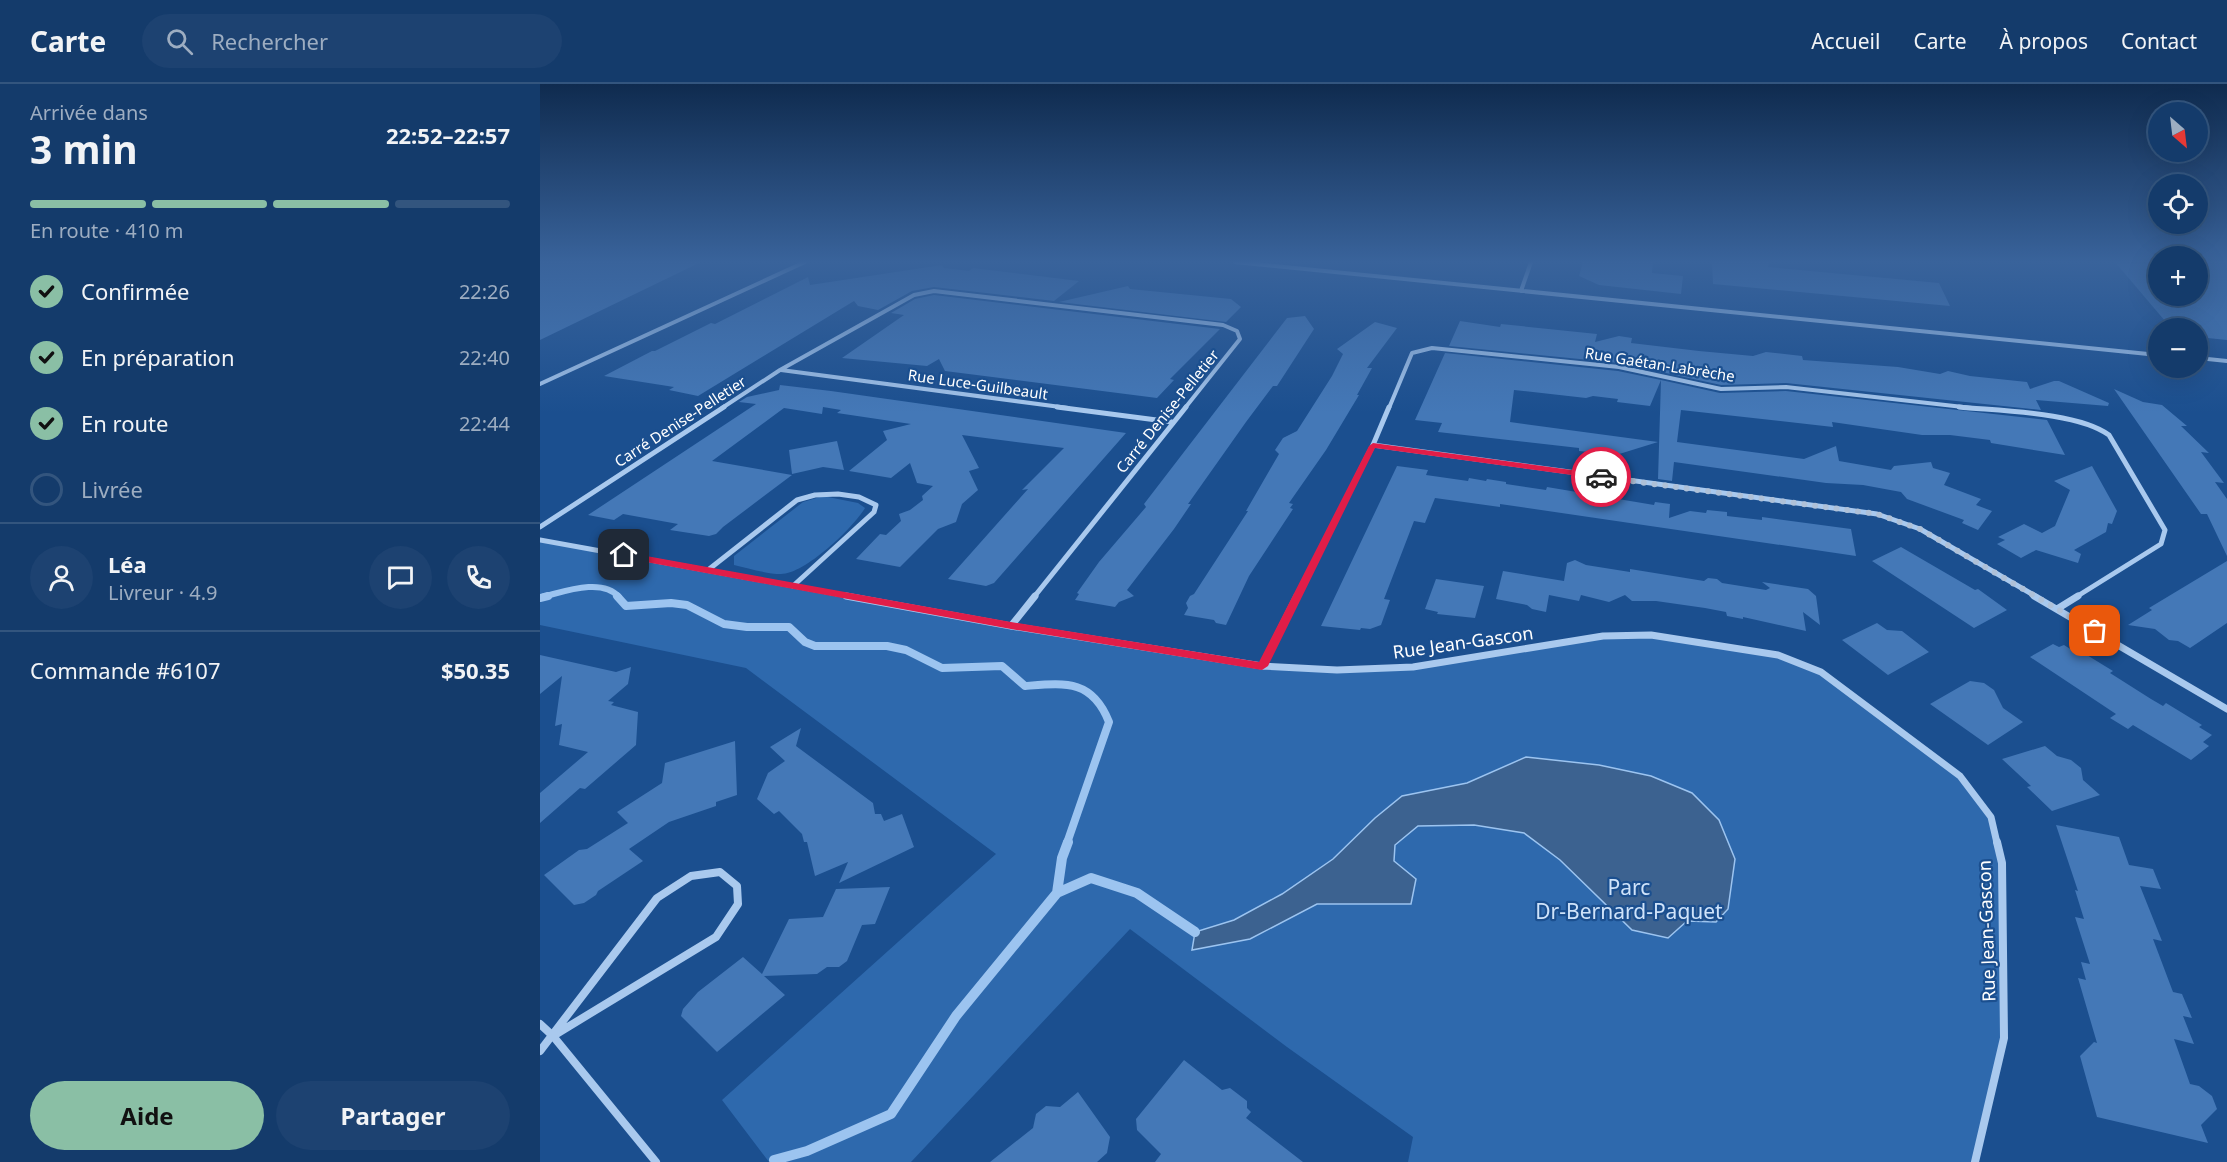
<!DOCTYPE html>
<html lang="fr">
<meta charset="utf-8">
<style>
:root{--surface:#143b6b;--page:#1d4271;--text:#f1f3f6;--muted:#9dadc1;--line:#33557e;--accent:#8abfa5}
body{margin:0;font-family:"Noto Sans",sans-serif;background:var(--page);color:var(--text);height:100vh;display:flex;flex-direction:column;font-size:22px;white-space:nowrap}
*{box-sizing:border-box;margin:0}
p{font-size:20px;color:var(--muted)}
.icon{flex:none;width:33px;height:33px;fill:none;stroke:currentColor;stroke-width:2;stroke-linecap:round;stroke-linejoin:round}
.map{position:relative;flex:1;overflow:hidden}
.side{display:flex;flex-direction:column;background:var(--surface);width:540px}
.side>*{flex:none}
.needle{width:39px;rotate:152deg}
.buttons{position:absolute;left:1608px;top:18px;display:grid;gap:12px}
.buttons a{display:grid;place-items:center;width:60px;height:60px;border-radius:50%;background:var(--surface);box-shadow:0 6px 24px #0002,0 0 0 2px var(--line);font-size:30px}
.pin{position:absolute;display:grid;place-items:center;width:51px;height:51px;color:#fff;margin:-26px;border-radius:12px;box-shadow:0 3px 9px #0006}
.courier{position:absolute;display:grid;place-items:center;width:60px;height:60px;margin:-30px;border:4px solid #e11d48;border-radius:50%;background:#fff;color:#222;box-shadow:0 2px 8px #0007}
.summary em{font-style:normal;font-weight:700}
.summary div{display:flex;flex-direction:column-reverse}
.summary{display:flex;align-items:center;justify-content:space-between;height:102px;padding:0 30px}
h1{font-size:39px;font-weight:700;line-height:45px}
.bar{display:grid;grid-template-columns:repeat(4,1fr);gap:9px 6px;align-content:center;height:72px;padding:0 30px}
.bar i{height:8px;border-radius:4px;background:var(--line)}
.bar .selected{background:var(--accent)}
.bar p{grid-column:span 4}
.line{display:flex;align-items:center;gap:15px;padding:0 30px;border-top:2px solid var(--line)}
.line div{flex:1}
.round{display:grid;place-items:center;flex:none;width:63px;height:63px;border-radius:32px;background:var(--page)}
ol{padding:0 30px;list-style:none}
li{display:flex;align-items:center;gap:18px;height:66px}
li p{margin-inline-start:auto}
li .icon{padding:6px;border-radius:50%;background:var(--accent);color:#111;stroke-width:4}
li:last-child{color:var(--muted)}
li i{width:33px;height:33px;border:3px solid var(--line);border-radius:50%}
.cta{display:flex;gap:12px;margin-top:auto;padding:12px 30px}
.cta a{flex:1;height:69px;border-radius:36px;background:var(--accent);color:#111;font-size:24px;font-weight:700;line-height:69px;text-align:center}
.cta a+a{background:var(--page);color:var(--text)}
header{display:flex;align-items:center;gap:36px;box-sizing:border-box;height:84px;padding:0 30px;background:var(--surface);border-bottom:2px solid var(--line)}
header strong{font-size:28px}
nav{display:flex;gap:33px;margin-inline-start:auto;font-size:21px}
.search{width:420px;height:54px;background:var(--page);display:flex;align-items:center;gap:15px;box-sizing:border-box;padding:0 21px;border-radius:33px;color:var(--muted);font-size:22px}
main{display:flex;flex:1;min-height:0}
.map>svg:first-child{display:block}
.green{fill:#2e69ad}
.water{fill:#3c6290;stroke:#9cc4f0;stroke-width:1.5}
.lines{fill:none;stroke-linecap:round;stroke-linejoin:round}
.stream-far2{stroke:#9cc4f0;stroke-width:6}
.stream-far1{stroke:#9cc4f0;stroke-width:8}
.stream{stroke:#9cc4f0;stroke-width:10}
.building{fill:#4478b7}
.minor-far3{stroke:#a9c9ee;stroke-width:4}
.minor-far2{stroke:#a9c9ee;stroke-width:5}
.minor-far1{stroke:#a9c9ee;stroke-width:7}
.minor{stroke:#a9c9ee;stroke-width:8}
.route{fill:#e11d48}
.done{stroke:#afc1d8;stroke-width:6;stroke-dasharray:0 10.8}
.labels{text-anchor:middle;dominant-baseline:central;stroke-width:4.5;stroke-linejoin:round;paint-order:stroke}
.far-street-label{font-size:15px;fill:#fff;stroke:#1b4f8f}
.street-label{font-size:18px;fill:#fff;stroke:#1b4f8f}
.near-park-label{font-size:21px;fill:#cfe3fa;stroke:#1b4f8f}
</style>
<header>
<strong>Carte</strong>
<div class="search"><svg class="icon" aria-label="search" viewBox="0 0 24 24"><circle cx="10" cy="10" r="6"/><path d="M15 15l6 6"/></svg>Rechercher</div>
<nav><a>Accueil</a><a>Carte</a><a>À propos</a><a>Contact</a></nav>
</header>
<main>
<section class="side">
<div class="summary"><div><h1>3 min</h1><p>Arrivée dans</p></div><em>22:52–22:57</em></div>
<div class="bar"><i class="selected"></i><i class="selected"></i><i class="selected"></i><i></i><p>En route · 410 m</p></div>
<ol>
<li><svg class="icon" aria-label="check" viewBox="0 0 24 24"><path d="M5 12l5 5 9-10"/></svg>Confirmée<p>22:26</p></li>
<li><svg class="icon" aria-label="check" viewBox="0 0 24 24"><path d="M5 12l5 5 9-10"/></svg>En préparation<p>22:40</p></li>
<li><svg class="icon" aria-label="check" viewBox="0 0 24 24"><path d="M5 12l5 5 9-10"/></svg>En route<p>22:44</p></li>
<li><i></i>Livrée</li>
</ol>
<div class="line" style="height:108px"><a class="round"><svg class="icon" aria-label="person" viewBox="0 0 24 24"><circle cx="12" cy="8" r="4"/><path d="M4 21q1-7 8-7t8 7"/></svg></a><div><b>Léa</b><p>Livreur · 4.9</p></div><a class="round"><svg class="icon" aria-label="chat" viewBox="0 0 24 24"><path d="M4 5h16v11H9l-5 4z"/></svg></a><a class="round"><svg class="icon" aria-label="phone" viewBox="0 0 24 24"><path d="M5 4h4l2 5-3 2q2 4 5 5l2-3 5 2v4C11 20 4 13 5 4z"/></svg></a></div>
<div class="line" style="height:78px"><div>Commande #6107</div><b>$50.35</b></div>
<div class="cta"><a>Aide</a><a>Partager</a></div>
</section>
<div class="map">
<svg width="1687" height="1078" viewBox="0 0 1687 1078">
<rect width="100%" height="100%" fill="#1b4f8f"/>
<!-- green -->
<path class="green" d="M283,412L318,419L325,424C313,444 265,490 241,490C226,490 208,484 194,481V472L263,418Z
M0,455L667,575L797,586L873,583L1063,552L1111,551L1238,571L1281,588L1420,692L1451,733L1462,779L1464,954L1435,1078H868L873,1053L747,963L590,845L371,1078H229L182,1016L456,770L206,584L0,541Z"/>
<!-- water -->
<path class="water" d="M986,673L1059,681L1111,692L1152,709L1179,736L1195,775L1188,825L1176,838L1147,837L1128,854L1092,846L1020,776L984,749L934,741L878,742L855,761L854,777L876,795L871,820H777L710,855L652,866L655,848L694,836L742,810L793,775L835,734L862,712L927,699Z"/>
<g class="lines">
<!-- stream-far2 -->
<path class="stream-far2" d="M2,513C23,508 62,493 79,513"/>
<!-- stream-far1 -->
<path class="stream-far1" d="M77,512L86,522L131,519L147,521L184,540L207,543H249L265,558L275,562H347L366,566L402,584L462,582L485,602C525,599 552,595 569,638L527,759
M0,514L8,512"/>
<!-- stream -->
<path class="stream" d="M517,809L522,774L528,758
M234,1076L267,1067L351,1030L416,932L517,809L551,794L597,809L655,848"/>
</g>
<!-- building -->
<path class="building" d="M0,178H161L0,256Z
M1043,178H1113L1112,189L1143,192L1141,210L1059,201L1039,192Z
M1172,178H1229L1228,183L1399,199L1410,222L1173,200Z
M1575,178L1618,181V212H1658V178H1687V256L1658,253V244H1631Z
M402,181L404,184L429,187L433,184L539,197L514,217L394,203L372,207L338,226L318,222L314,217L158,312L129,306L134,303L64,292L112,267H115L171,239L175,240L268,193L270,201Z
M588,202L590,205L691,215L701,223L686,238L519,218Z
M394,211L680,245L630,295L634,296L617,314L405,287L399,275L387,282L302,274L364,231L351,229L375,215Z
M765,232L774,245L737,302H733L706,338L648,420H651L634,445L587,506L594,512L579,518L575,523L535,516L539,510L537,509L559,478L606,423L604,420L747,234Z
M920,237L960,243L961,240L1057,250L1055,258L1079,252L1092,254L1091,259L1159,267L1213,272L1226,268L1262,272L1263,276L1358,283L1400,290L1408,287L1430,292L1487,298L1490,305L1514,297H1519L1569,319L1568,322L1496,316L1501,326L1246,299L1181,301L1080,279L909,262Z
M835,238L857,244L827,284H832L817,311H819L786,366L749,419L753,420L750,424L753,425L709,492L686,541L676,539L674,536L644,531L648,524L646,519L650,512L654,510L708,427H706L739,370L735,366L743,354L757,347L792,292L803,270L797,265Z
M905,269L1078,287L1121,296L1110,322L1077,318L1078,315L1053,312L1046,314L974,306L970,338L1118,358L1076,371L1039,367V364L898,348L902,339L875,336Z
M1121,296L1180,309L1246,307L1507,336L1525,371L1451,359L1450,356L1410,351H1382L1292,338L1293,343L1141,326L1137,358L1264,375L1296,362L1299,377L1351,386L1354,382L1391,378L1393,384L1410,389L1404,401L1441,415L1436,421L1452,427L1438,446L1422,439L1424,436L1367,415L1361,408L1323,401L1286,399L1134,378L1132,397L1118,395Z
M240,301L291,307L586,349L454,499L446,502L408,495L488,405L482,406L524,364L422,351L439,384L429,387L438,406L422,420L416,438L398,445L360,483L316,475L340,450L346,451L361,437L359,430L370,426L383,416L382,412L393,402L377,399L370,379L351,394L309,387L347,356L343,347L371,340L297,329L301,326L283,323L282,330L244,324L172,377L252,391L183,443L176,450L169,452L130,446L138,440L83,430L74,436L48,431L216,320L199,318L207,313L239,306Z
M1574,305L1603,318L1622,321L1647,342H1641L1669,369L1661,368L1684,399L1675,398L1687,415V472L1667,430H1661Z
M297,357L304,386L283,383L252,390L249,366Z
M857,382L888,386L886,391L928,397L929,394L946,397L947,395L966,398V400L1006,406L1007,403L1114,421L1115,418L1130,420L1129,434L1150,427L1166,429L1167,426L1187,428V432L1222,436V433L1311,445L1316,472L960,420V423L895,414L885,439L874,437L844,515L850,516L841,541L830,545L821,544L820,546L781,542Z
M1552,382L1577,427L1572,440L1568,439L1566,448L1534,466L1541,470L1538,479L1496,466L1481,474L1457,460L1465,456L1458,453L1484,440L1502,449L1515,442L1530,406L1514,397Z
M1361,463L1435,506L1438,505L1467,526L1434,544L1332,477Z
M1035,476L1046,481L1090,488V485L1164,497L1168,494L1177,495L1182,499L1226,506L1230,504L1222,498L1268,505L1276,512L1280,541L1263,528L1266,547L1203,533V535L1187,532L1186,528L1165,524L1116,517H1092L1085,511L1069,518L1041,511L1039,517L1009,511L1006,528L992,525L987,521L956,515L963,487L1024,497L1027,479Z
M1687,477V539L1659,558L1650,564L1638,557L1629,556L1615,545L1588,541L1612,526L1609,524Z
M896,495L944,502L935,534L897,530L898,528L885,525Z
M1337,539L1347,546L1362,547L1389,568L1348,591L1302,556Z
M1513,560L1519,563L1524,561L1538,570L1542,568L1573,587L1570,589L1611,615L1623,622L1626,619L1662,641L1659,643L1672,651L1663,658L1669,662L1651,676L1593,641L1588,645L1570,634L1576,630L1490,573Z
M0,571L76,588L91,583L88,600L68,617L74,618L71,621L98,628L96,661L45,705L40,704L0,739V709L48,668L19,661L22,640L15,642L22,592L0,610Z
M1430,597L1444,599L1454,606L1463,624L1483,638L1448,661L1390,620Z
M261,644L256,662L333,719L335,730H341L344,737L362,730L374,763L299,799L308,778L275,792L267,758H264L262,750L239,727L234,730L217,715L228,689L245,677L230,663Z
M195,657L197,711L176,718V722L129,738L89,765L103,777L58,807L56,811L44,819L34,821L4,791L39,766L47,765L88,739L77,728L122,699L125,679Z
M1505,662L1517,672L1531,676L1541,684L1543,696L1560,711L1512,727L1487,703L1491,702L1462,675Z
M1516,741L1579,753L1589,781L1613,785L1621,805L1600,802L1622,857L1613,855L1633,908L1642,910L1652,934L1643,932L1654,960L1634,955L1650,1000L1659,1002L1672,1012L1677,1025L1661,1041L1668,1059L1557,1033L1540,972L1554,958L1557,959L1538,894L1546,896L1541,878L1550,880L1535,833L1544,835L1535,806L1538,807Z
M350,803L335,840L322,841L307,877L299,883H287L277,890L224,892L245,911L177,968L141,932L143,925L158,908L203,873L222,890L249,835L283,833L296,805Z
M644,976L682,1006L690,1004L707,1017V1024L711,1028L706,1034L763,1078H615L621,1070L597,1046L596,1035Z
M538,1008L570,1053L567,1069L557,1078H450L493,1044L496,1030L506,1022L520,1023Z"/>
<g class="lines">
<!-- minor-far3 -->
<path class="minor-far3" d="M695,178L1618,271
M981,207L991,178
M1658,274L1687,277
M241,286L528,324
M0,300L265,178
M182,324L240,286L374,211L394,207L683,241L697,247L700,255L645,324
M849,324L872,269L892,264L1079,283L1181,305L1246,303L1432,324"/>
<!-- minor-far2 -->
<path class="minor-far2" d="M517,323L632,338
M1419,323C1459,327 1538,328 1569,351L1625,446L1621,460L1536,513
M833,361L1337,430L1380,445L1497,513
M0,443L184,323
M0,456L314,513
M168,486L257,416L275,411L298,410L319,413L336,421L334,428L253,502
M494,513L646,323
M756,513L833,361L849,323"/>
<!-- minor-far1 -->
<path class="minor-far1" d="M306,512L471,542L722,582L797,586L873,583L1063,552L1111,551L1238,571L1281,588L1420,692L1451,733L1457,759
M1494,512L1687,625
M1517,525L1538,512
M471,542L495,512
M722,582L757,512"/>
<!-- minor -->
<path class="minor" d="M0,940L13,952L116,1078
M0,967L117,814L151,792L180,788L197,802L198,820L176,853L13,952
M1435,1078L1464,954L1462,779L1457,758"/>
</g>
<!-- sky -->
<linearGradient id="sky" x2="0" y2="1"><stop stop-color="#0f2b4f"/><stop offset="0.54" stop-color="#39639b"/><stop offset="1" stop-color="#39639b" stop-opacity="0"/></linearGradient>
<rect width="1687" height="329" fill="url(#sky)"/>
<!-- route -->
<path class="route" d="M833,359L1061,390L1065,393L1061,395L835,364L728,582L722,586L471,545L84,474L80,471L84,468L471,538L719,578L829,362Z"/>
<g class="lines">
<!-- done -->
<path class="done" d="M1061,393L1337,430L1380,445L1555,547"/>
</g>
<g class="labels">
<!-- far-street labels -->
<g class="far-street-label">
<text transform="translate(1120 280) rotate(9)">Rue Gaétan-Labrèche</text>
<text transform="translate(438 300) rotate(8)">Rue Luce-Guilbeault</text>
<text transform="translate(627 327) rotate(-51)">Carré Denise-Pelletier</text>
<text transform="translate(140 337) rotate(-33)">Carré Denise-Pelletier</text>
</g>
<!-- street labels -->
<g class="street-label">
<text transform="translate(923 558) rotate(-8)">Rue Jean-Gascon</text>
<text transform="translate(1446 847) rotate(-92)">Rue Jean-Gascon</text>
</g>
<!-- near-park labels -->
<g class="near-park-label">
<text x="1089" y="803">Parc<tspan x="1089" dy="24">Dr-Bernard-Paquet</tspan></text>
</g>
</g>
</svg>
<div class="buttons">
<a><svg class="needle" viewBox="-14 -14 28 28"><path d="M0-13l5 13h-10z" fill="#e53935"/><path d="M0 13l5-13h-10z" fill="#9dadc1"/></svg></a>
<a><svg class="icon" aria-label="locate" viewBox="0 0 24 24"><circle cx="12" cy="12" r="6"/><path d="M12 2v4M12 18v4M2 12h4M18 12h4"/></svg></a>
<a>+</a>
<a>−</a>
</div>
<div class="pin" style="left:1555px;top:547px;background:#ea580c"><svg class="icon" aria-label="bag" viewBox="0 0 24 24"><path d="M5 8h14l-1 12H6zM9 8a3 3 0 0 1 6 0"/></svg></div>
<div class="pin" style="left:84px;top:471px;background:#1f2937"><svg class="icon" aria-label="home" viewBox="0 0 24 24"><path d="M3 11l9-7 9 7M6 9v11h12V9"/></svg></div>
<div class="courier" style="left:1061px;top:393px"><svg class="icon" aria-label="car" viewBox="0 0 24 24"><path d="M5 17H2v-5l4-1 3-4h7l3 4 3 1v5h-3M9 17h6M6 11h13"/><circle cx="7" cy="17" r="2"/><circle cx="17" cy="17" r="2"/></svg></div>
</div>
</main>
